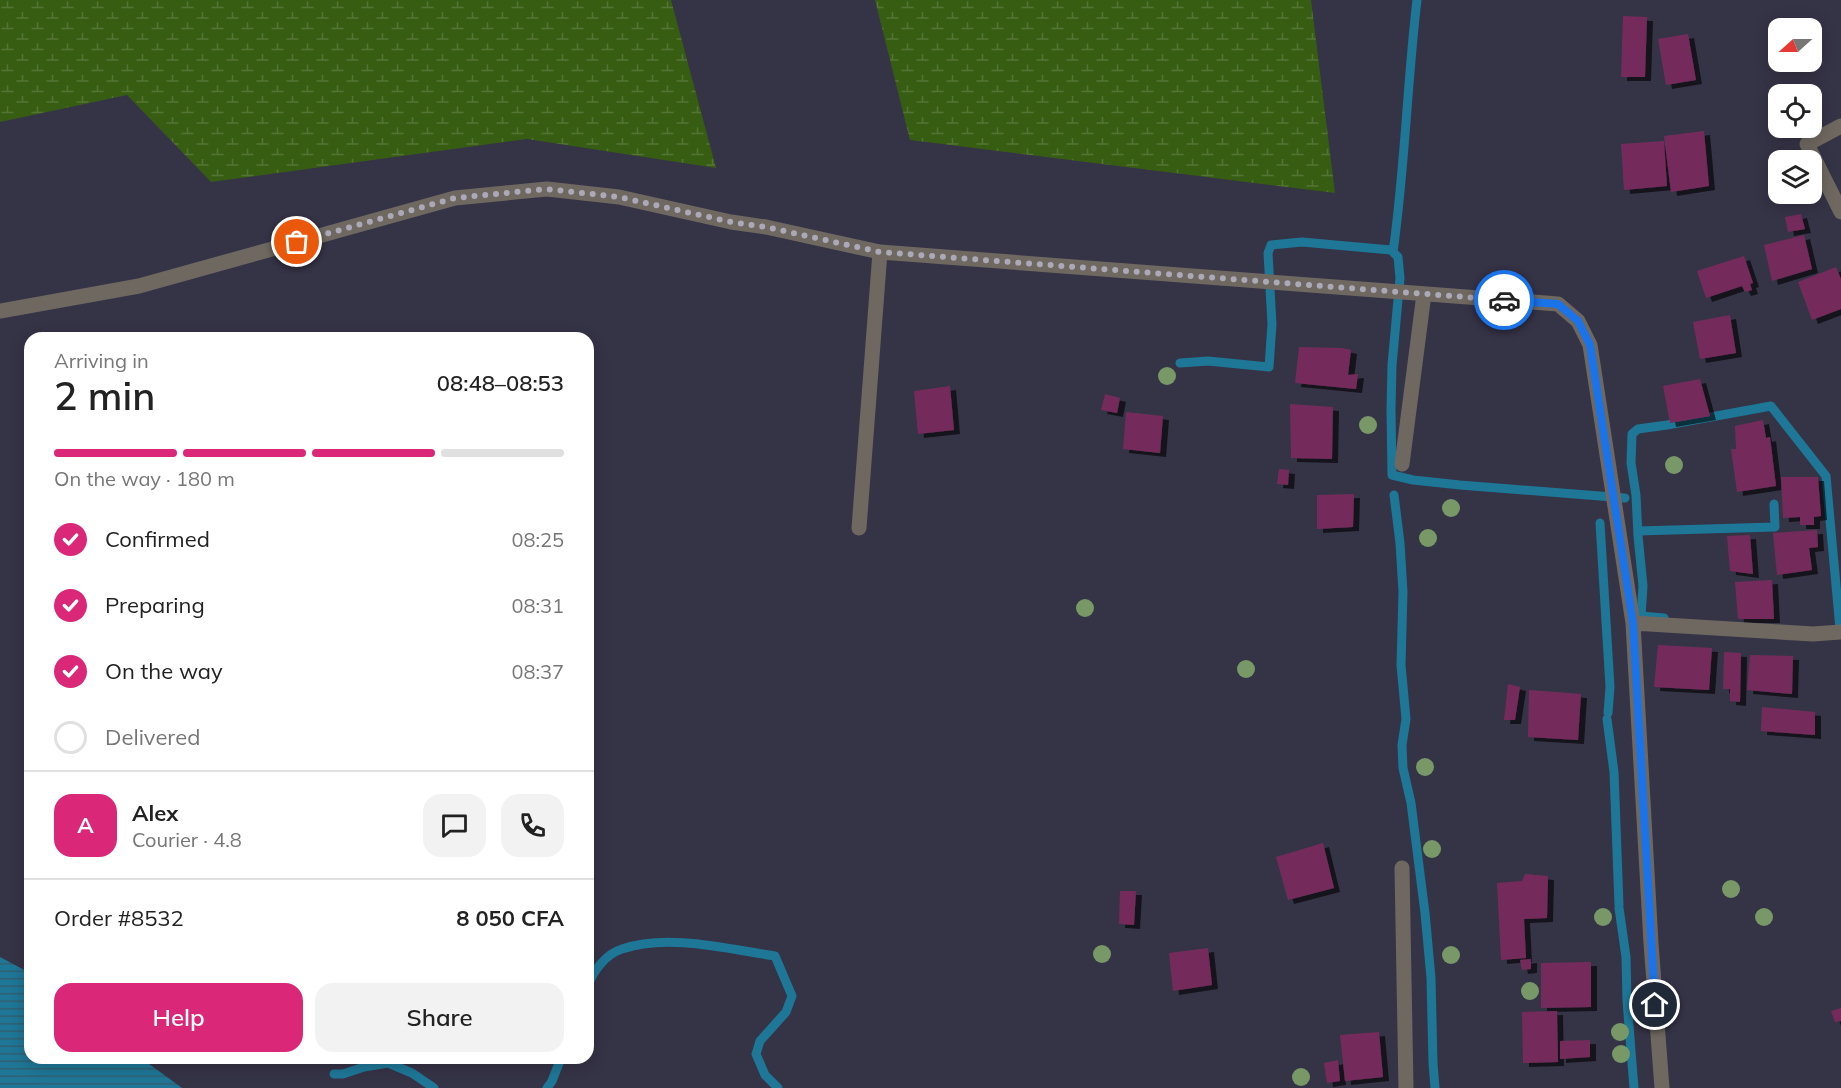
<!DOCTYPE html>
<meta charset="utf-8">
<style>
:root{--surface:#fff;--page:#f2f2f2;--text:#222;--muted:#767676;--line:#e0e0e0;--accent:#db2777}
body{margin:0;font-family:Mulish,sans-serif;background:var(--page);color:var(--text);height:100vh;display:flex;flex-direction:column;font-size:22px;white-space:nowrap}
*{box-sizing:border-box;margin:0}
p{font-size:20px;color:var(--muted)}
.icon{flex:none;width:33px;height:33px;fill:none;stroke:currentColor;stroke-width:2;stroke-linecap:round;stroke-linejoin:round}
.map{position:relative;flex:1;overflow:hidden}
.drawer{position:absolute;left:24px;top:332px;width:570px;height:732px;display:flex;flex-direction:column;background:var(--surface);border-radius:18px;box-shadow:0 3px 15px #0003}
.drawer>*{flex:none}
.needle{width:39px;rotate:249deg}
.controls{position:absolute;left:1768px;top:18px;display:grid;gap:12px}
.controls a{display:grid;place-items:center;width:54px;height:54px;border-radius:12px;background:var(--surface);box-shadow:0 3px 15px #0003;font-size:30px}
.pin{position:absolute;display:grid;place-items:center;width:51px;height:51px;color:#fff;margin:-26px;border:3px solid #fff;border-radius:50%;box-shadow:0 2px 6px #0007}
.courier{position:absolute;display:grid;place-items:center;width:60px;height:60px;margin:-30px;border:4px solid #1a73e8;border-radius:50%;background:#fff;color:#222;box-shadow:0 2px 8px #0007}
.head em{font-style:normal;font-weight:600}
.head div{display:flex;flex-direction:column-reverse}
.head{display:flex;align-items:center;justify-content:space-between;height:102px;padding:0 30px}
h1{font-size:39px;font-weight:600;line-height:45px}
.bar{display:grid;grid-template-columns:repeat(4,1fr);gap:9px 6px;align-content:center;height:72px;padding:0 30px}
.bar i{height:8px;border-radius:4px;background:var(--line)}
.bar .on{background:var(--accent)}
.bar p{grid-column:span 4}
.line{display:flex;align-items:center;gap:15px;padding:0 30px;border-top:2px solid var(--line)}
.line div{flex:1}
.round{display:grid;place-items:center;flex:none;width:63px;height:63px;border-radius:18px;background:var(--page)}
ol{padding:0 30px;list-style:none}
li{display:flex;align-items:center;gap:18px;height:66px}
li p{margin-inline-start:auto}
li .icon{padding:6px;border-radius:50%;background:var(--accent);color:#fff;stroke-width:4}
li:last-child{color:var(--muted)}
li i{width:33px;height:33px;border:3px solid var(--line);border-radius:50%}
.primary-button{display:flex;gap:12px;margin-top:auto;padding:12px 30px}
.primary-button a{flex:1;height:69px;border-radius:18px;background:var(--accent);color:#fff;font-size:24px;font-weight:600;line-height:69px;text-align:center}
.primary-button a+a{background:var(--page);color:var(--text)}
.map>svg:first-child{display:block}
.wetland{fill:url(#wetland-marsh)}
.water{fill:url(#water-rules)}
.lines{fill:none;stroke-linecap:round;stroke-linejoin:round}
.stream{stroke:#1e7797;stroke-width:9}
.building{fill:#742c5b;filter:url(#shadow)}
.minor{stroke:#6f6861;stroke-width:15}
.tree{fill:#789868}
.done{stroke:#aba9b8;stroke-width:6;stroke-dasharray:0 10.8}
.route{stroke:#1a73e8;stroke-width:8}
</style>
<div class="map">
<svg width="1841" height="1088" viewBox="0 0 1841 1088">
<defs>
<pattern id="wetland-marsh" width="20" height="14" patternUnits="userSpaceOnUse" patternTransform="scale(1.5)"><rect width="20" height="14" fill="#375d12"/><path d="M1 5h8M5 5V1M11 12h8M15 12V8" fill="none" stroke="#547435"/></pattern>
<pattern id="water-rules" width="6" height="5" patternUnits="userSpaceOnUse" patternTransform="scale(1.5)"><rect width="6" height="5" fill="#1e7797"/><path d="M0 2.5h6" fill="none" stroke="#325e70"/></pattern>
<filter id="shadow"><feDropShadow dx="6" dy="4" stdDeviation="0" flood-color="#0009"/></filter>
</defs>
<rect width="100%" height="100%" fill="#353346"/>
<!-- wetland -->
<path class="wetland" d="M0,0H671L716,168L527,139L211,182L127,95L0,122Z
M875,0H1311L1335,193L910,140Z"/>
<!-- water -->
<path class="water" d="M0,957L30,973V1058H141L182,1088H0Z"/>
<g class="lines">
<!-- stream -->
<path class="stream" d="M1393,252C1405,168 1407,84 1417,0
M1180,363L1208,361L1269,367L1272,324L1268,253L1271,245L1302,242L1391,250L1398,257L1400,278L1392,365L1391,409L1392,475L1413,480L1460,485L1625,498
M1394,495L1400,543L1403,592L1401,665L1406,719L1402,745L1403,768L1411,803L1425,913L1431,978L1433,1063L1435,1088
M1600,523L1610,687L1608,713
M1638,531L1775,527L1774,504
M1664,618L1641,616L1643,586L1638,536L1636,495L1631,463L1632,434L1638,429L1667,425L1771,406L1826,476L1840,629
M1607,719L1614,772L1619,905
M1619,908L1626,957L1627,1001L1634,1088
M588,985C594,970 606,954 622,949C667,933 729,949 775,956L792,996L786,1012L760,1041L756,1054L765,1075L778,1088
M334,1074H343L364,1067L388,1063L412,1073L434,1088
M547,1088L552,1081L561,1058"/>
</g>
<!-- building -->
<path class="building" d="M1623,16L1647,17L1645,77H1621Z
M1688,34L1696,80L1666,85L1658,39Z
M1704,131L1709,186L1671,192L1664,136Z
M1664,141L1667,186L1624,190L1621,144Z
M1801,214L1805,229L1788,232L1785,217Z
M1804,235L1812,269L1772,281L1764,245Z
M1744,256L1753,283L1750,284L1752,290L1745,292L1742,286L1706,298L1697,271Z
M1836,267L1841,279V309L1812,320L1798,282Z
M1730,315L1736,353L1700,359L1693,322Z
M1299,347L1342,348L1351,350L1348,375L1358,374L1356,389L1295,383Z
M1700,379L1710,416L1670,423L1663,386Z
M950,386L954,430L918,434L914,391Z
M1105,394L1120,398L1117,413L1101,410Z
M1290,404L1333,407L1332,459L1291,458Z
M1126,412L1163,416L1160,453L1123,449Z
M1763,420L1766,438L1770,437L1776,486L1737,492L1731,449H1736L1735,426Z
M1279,469L1289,470L1288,485L1277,484Z
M1781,477H1818L1821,516L1814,517V525H1800V517L1783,518Z
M1354,494L1353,527L1317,529V495Z
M1817,530L1818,547L1809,548L1812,570L1777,575L1773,533Z
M1750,535L1753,574L1730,571L1727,536Z
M1772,580L1774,619H1738L1735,582Z
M1658,645L1712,648L1709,690L1654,687Z
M1724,652L1741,653L1740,702L1730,701V689H1723Z
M1750,655L1793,656L1792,694L1747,690Z
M1508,684L1520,687L1515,720H1504Z
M1529,690L1581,694L1578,740L1528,737Z
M1762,707L1815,712V735L1761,731Z
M1323,843L1334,888L1288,900L1276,857Z
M1525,874L1548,876L1547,918L1524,919L1526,958L1501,960L1497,883L1522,881Z
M1120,891H1136L1134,925L1119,924Z
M1208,948L1212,985L1173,991L1169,953Z
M1531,959V969L1522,970L1520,960Z
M1591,962V1007L1541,1008V963Z
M1841,1008V1021L1835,1022L1831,1011Z
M1557,1011L1558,1062L1523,1063L1522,1012Z
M1379,1032L1383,1077L1345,1081L1340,1035Z
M1590,1040V1057L1560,1059V1041Z
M1338,1060L1340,1081L1327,1083L1324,1063Z"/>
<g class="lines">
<!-- minor -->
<path class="minor" d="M1841,126L1807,144L1841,212
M0,311L139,286L455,198L547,189L619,197L731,222L766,227L880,252L1558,304L1578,321L1590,345L1633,623L1651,943L1662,1088
M1402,464L1424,294
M859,528L880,252
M1633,623L1813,634L1841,632
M1402,868L1406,1088"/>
</g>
<!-- trees -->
<g class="tree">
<circle cx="1167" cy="376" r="9"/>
<circle cx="1368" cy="425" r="9"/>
<circle cx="1674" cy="465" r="9"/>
<circle cx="1451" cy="508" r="9"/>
<circle cx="1428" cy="538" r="9"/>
<circle cx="1085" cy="608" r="9"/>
<circle cx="1246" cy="669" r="9"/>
<circle cx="1425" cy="767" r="9"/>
<circle cx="1432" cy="849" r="9"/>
<circle cx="1731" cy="889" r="9"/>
<circle cx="1603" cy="917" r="9"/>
<circle cx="1764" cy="917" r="9"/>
<circle cx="1102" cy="954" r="9"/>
<circle cx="1451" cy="955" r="9"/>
<circle cx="1530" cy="991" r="9"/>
<circle cx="1620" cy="1032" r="9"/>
<circle cx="1621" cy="1054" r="9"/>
<circle cx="1301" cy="1077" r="9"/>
</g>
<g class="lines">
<!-- done -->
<path class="done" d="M297,242L455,198L546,189L619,197L731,222L766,227L880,252L1504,300"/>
<!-- route -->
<path class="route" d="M1504,300L1558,304L1578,321L1590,345L1633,623L1655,1005"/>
</g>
</svg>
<div class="controls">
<a><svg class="needle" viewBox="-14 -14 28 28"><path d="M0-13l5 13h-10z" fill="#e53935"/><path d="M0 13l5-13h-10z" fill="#767676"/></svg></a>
<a><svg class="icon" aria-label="locate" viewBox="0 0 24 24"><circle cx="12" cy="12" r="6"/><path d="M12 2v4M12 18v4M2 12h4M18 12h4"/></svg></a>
<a><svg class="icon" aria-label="layers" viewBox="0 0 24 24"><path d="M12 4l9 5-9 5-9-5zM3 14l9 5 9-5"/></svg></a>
</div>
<div class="pin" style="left:297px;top:242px;background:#ea580c"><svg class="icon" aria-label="bag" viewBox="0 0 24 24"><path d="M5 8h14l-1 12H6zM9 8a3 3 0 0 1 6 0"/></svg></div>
<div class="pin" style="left:1655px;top:1005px;background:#1f2937"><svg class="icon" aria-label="home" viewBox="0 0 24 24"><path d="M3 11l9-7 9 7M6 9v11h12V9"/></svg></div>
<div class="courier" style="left:1504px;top:300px"><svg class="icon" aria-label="car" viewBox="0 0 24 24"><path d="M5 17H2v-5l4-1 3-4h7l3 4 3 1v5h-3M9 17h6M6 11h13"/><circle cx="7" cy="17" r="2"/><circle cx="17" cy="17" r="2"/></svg></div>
<section class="drawer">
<div class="head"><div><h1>2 min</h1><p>Arriving in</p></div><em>08:48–08:53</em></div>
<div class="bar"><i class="on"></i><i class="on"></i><i class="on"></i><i></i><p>On the way · 180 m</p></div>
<ol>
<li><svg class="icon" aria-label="check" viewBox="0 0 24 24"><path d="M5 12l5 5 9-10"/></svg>Confirmed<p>08:25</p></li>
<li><svg class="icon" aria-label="check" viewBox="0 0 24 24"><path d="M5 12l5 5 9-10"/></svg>Preparing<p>08:31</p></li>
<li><svg class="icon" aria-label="check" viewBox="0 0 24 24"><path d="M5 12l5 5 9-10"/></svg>On the way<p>08:37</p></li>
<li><i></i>Delivered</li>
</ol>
<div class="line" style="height:108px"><b class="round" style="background:var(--accent);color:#fff">A</b><div><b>Alex</b><p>Courier · 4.8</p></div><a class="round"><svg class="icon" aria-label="chat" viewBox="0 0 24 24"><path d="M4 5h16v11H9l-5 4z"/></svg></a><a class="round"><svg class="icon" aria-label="phone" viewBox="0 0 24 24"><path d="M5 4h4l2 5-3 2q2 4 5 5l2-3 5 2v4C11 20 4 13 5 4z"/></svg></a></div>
<div class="line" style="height:78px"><div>Order #8532</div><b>8 050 CFA</b></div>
<div class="primary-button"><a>Help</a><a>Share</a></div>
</section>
</div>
